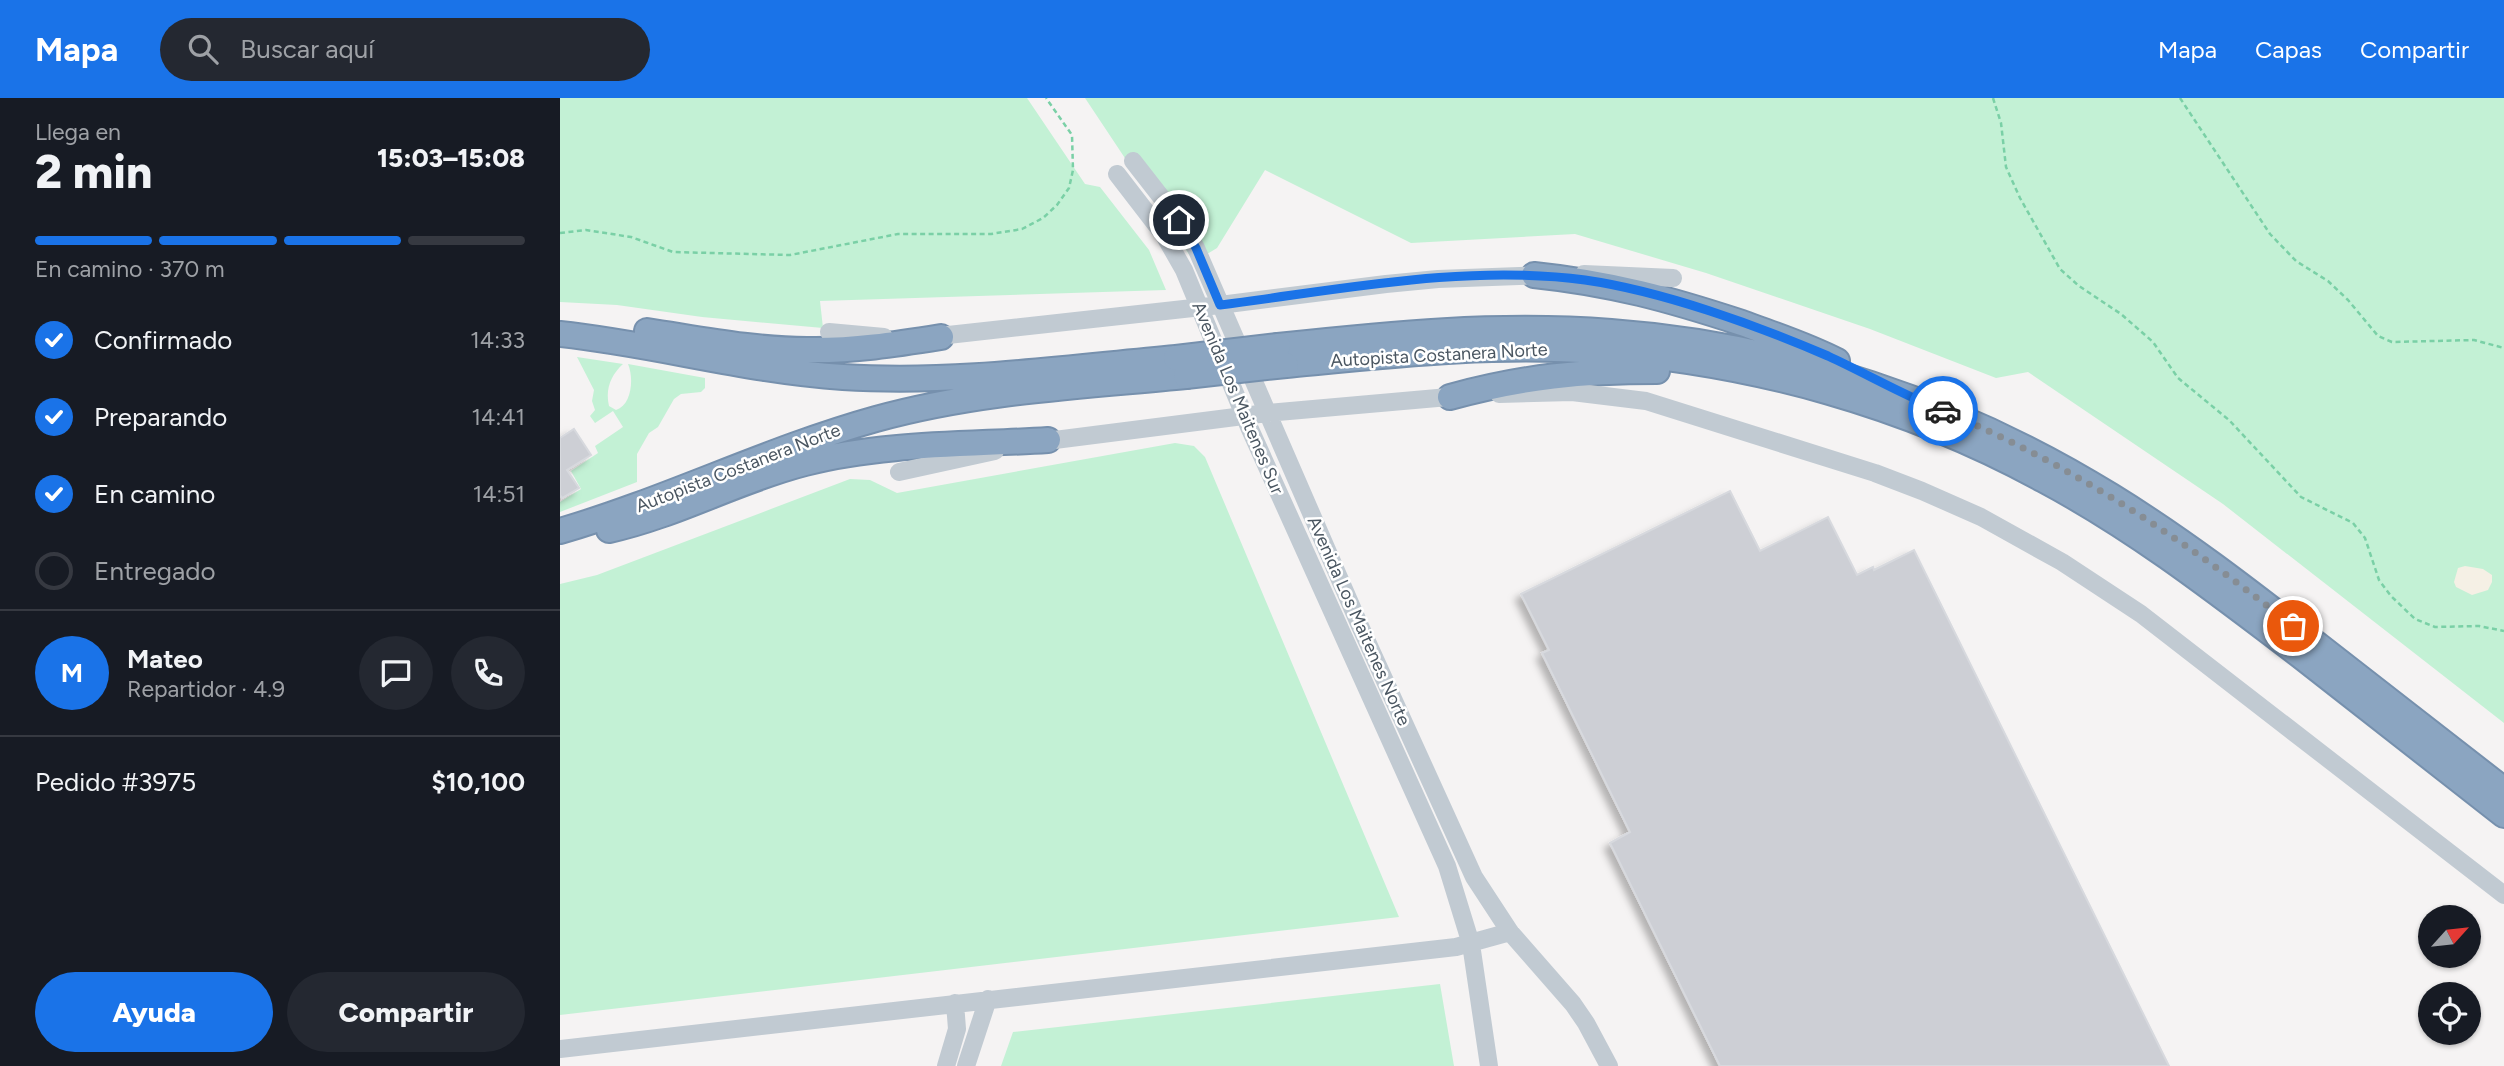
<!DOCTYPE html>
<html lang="es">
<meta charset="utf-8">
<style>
:root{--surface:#171b24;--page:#242831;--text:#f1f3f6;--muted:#9ea1a6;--line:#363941;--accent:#1a73e8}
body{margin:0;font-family:Figtree,sans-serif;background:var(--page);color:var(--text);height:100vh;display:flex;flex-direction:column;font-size:26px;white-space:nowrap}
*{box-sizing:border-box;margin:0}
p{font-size:23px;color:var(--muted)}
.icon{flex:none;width:38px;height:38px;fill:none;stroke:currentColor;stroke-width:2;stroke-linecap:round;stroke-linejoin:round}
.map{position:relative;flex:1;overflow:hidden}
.side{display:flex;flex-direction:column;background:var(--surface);width:560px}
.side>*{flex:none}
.needle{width:46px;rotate:63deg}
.fabs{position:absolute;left:1858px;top:807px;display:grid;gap:14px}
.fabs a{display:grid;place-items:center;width:63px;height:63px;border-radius:50%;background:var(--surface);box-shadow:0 2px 5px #0004;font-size:35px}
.pin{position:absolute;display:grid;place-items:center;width:60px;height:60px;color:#fff;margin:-30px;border:4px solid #fff;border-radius:50%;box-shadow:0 2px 7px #0007}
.courier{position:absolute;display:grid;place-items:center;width:70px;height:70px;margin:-35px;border:5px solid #1a73e8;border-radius:50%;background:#fff;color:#222;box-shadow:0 2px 9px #0007}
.overview em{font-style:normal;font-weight:800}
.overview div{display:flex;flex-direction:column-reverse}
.overview{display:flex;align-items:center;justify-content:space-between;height:119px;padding:0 35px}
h1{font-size:46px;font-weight:800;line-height:52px}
.bar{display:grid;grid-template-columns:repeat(4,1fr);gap:10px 7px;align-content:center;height:84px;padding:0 35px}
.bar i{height:9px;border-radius:5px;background:var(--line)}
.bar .selected{background:var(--accent)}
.bar p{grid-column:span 4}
.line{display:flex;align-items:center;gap:18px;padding:0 35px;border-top:2px solid var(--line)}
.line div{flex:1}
.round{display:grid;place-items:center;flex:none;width:74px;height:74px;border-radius:37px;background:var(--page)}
ol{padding:0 35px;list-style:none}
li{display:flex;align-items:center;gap:21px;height:77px}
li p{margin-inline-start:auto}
li .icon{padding:7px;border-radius:50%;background:var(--accent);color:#fff;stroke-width:4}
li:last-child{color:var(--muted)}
li i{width:38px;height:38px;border:4px solid var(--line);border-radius:50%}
.primary-button{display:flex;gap:14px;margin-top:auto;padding:14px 35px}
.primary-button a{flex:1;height:80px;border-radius:42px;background:var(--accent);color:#fff;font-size:28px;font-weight:800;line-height:80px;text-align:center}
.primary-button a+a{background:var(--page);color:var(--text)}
header{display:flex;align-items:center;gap:42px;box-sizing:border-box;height:98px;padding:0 35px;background:var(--accent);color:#fff}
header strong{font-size:33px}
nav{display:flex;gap:38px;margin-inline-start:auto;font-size:24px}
.search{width:490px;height:63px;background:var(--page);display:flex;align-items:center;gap:18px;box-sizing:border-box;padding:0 24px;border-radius:38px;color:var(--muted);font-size:26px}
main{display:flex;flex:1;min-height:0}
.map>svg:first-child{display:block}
.green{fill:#c3f1d5}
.sand{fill:#f5f0e5}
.building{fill:#cdcfd5;stroke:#d7d9de;stroke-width:2;filter:url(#shadow)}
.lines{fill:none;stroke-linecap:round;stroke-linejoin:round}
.highway-casing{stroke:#7690ad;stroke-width:28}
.path{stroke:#7ad0a6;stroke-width:2.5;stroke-dasharray:5 3.5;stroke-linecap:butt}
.minor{stroke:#c1cad2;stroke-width:18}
.highway{stroke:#8ba5c1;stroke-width:24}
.highway-bridge-casing{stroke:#7690ad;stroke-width:28;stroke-linecap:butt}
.highway-bridge{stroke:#8ba5c1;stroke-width:24}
.done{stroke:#868d94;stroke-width:7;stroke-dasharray:0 12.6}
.route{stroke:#1a73e8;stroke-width:9}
.labels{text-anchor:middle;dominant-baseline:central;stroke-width:5;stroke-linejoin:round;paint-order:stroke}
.street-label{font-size:18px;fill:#4a5661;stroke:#fff}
</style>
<header>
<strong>Mapa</strong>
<div class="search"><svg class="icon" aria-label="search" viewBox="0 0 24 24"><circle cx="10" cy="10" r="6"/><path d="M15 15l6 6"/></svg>Buscar aquí</div>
<nav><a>Mapa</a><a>Capas</a><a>Compartir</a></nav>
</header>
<main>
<section class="side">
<div class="overview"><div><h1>2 min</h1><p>Llega en</p></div><em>15:03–15:08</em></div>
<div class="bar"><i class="selected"></i><i class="selected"></i><i class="selected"></i><i></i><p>En camino · 370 m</p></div>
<ol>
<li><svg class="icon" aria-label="check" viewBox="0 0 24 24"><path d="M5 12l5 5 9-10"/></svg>Confirmado<p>14:33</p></li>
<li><svg class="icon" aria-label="check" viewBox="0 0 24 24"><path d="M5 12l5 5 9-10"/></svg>Preparando<p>14:41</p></li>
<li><svg class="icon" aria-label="check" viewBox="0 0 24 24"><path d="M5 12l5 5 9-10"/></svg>En camino<p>14:51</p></li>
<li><i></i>Entregado</li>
</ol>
<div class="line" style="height:126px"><b class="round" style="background:var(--accent);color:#fff">M</b><div><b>Mateo</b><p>Repartidor · 4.9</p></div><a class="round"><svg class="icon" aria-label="chat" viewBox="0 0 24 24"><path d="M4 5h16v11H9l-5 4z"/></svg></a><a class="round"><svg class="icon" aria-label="phone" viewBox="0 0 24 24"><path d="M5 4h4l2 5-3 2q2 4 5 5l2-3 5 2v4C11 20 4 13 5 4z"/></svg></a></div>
<div class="line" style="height:91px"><div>Pedido #3975</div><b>$10,100</b></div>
<div class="primary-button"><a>Ayuda</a><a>Compartir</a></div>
</section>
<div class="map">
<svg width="1944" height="968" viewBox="0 0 1944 968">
<defs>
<filter id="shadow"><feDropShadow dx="-5.5" dy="5.5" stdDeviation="3.5" flood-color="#0004"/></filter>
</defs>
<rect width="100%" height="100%" fill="#f5f3f3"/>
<!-- green -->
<path class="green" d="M0,0H467L525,86L540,89L589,152L606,192L260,203L263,230L142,219L57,207L0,204Z
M525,0H1944V625L1663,406L1468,274L1436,280L1310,231L1146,175L1015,136L851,145L705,72L657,150L634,164Z
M17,259L63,266C51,277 45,291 49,308L56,312C72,307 74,280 68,266L145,280V290L141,294L121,296L114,301L98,329L89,335L77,356V384L0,414V404L21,391L11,373L38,355L35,348L63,329L53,313L35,325L30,318L35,312L32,303L34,292Z
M615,345L634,348L645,359L839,819L0,917V486L37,477L290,381L310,382L337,395Z
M880,886L894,968H441L453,934Z"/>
<!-- sand -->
<path class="sand" d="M1905,468L1923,471L1932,477V484L1928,492L1912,497L1896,489L1894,484L1898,470Z"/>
<!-- building -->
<path class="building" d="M14,331L31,357L7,372L19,390L2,400L0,397V340Z
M1170,393L1200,453L1268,419L1297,477L1313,469L1314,472L1354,452L1609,968H1160L1050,745L1070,734L982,555L989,552L961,496Z"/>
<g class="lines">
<!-- highway casing -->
<g class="highway-casing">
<path id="highway" d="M974,177C1051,185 1109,201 1182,225C1214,237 1246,247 1277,263
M87,233C140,241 194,252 247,252C292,253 337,246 381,239
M0,236C95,246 187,273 283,279C395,286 505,270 616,260
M718,248C828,236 939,225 1051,234C1227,247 1401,305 1551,398C1621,441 1686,491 1750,541C1815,591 1879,642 1944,692
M726,267C830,257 934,245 1038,253C1193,264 1347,307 1484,382C1576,431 1658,495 1741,558C1808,611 1876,664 1944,717
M890,299C962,279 1023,273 1097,273
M49,432C117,417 178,382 245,365C321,345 409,347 488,342
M0,433C107,402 208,351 316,321C416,293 523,288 626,278"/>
</g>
<!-- path -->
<path class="path" d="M1433,0L1441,25L1446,69L1460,100L1500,171L1519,188L1561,216L1593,244L1618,280L1669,322L1741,399L1793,425L1805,440L1819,482L1831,498L1855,521L1875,529L1919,528L1944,533
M1620,0L1710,136L1736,163L1768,183L1788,202L1818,238L1832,244L1914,242L1944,250
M0,135L26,132L71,139L113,154L230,157L338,136H431L462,131L483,120L497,107L509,90L513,72L512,37L486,0"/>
<!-- minor -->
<path class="minor" d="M573,63L619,122L636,150L800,528L914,779L950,834L1013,906L1026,925L1049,968
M557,76L604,137L624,172L689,329L887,768L911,846L929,968
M1024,176L1113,180
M269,234L324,239
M370,239L660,207L826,186L878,181L986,177
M939,296L1012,294L1086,303L1315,375L1362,393L1421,419L1502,464L1581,516L1944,797
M479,344L707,315L900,298
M339,374L435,353
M0,951L896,849L950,834
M386,968L397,931L395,905
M406,968L428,901"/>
<!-- highway -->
<use href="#highway" class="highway"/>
<!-- highway-bridge casing -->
<g class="highway-bridge-casing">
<path id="highway-bridge" d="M616,260L718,248
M626,278L726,267"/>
</g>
<!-- highway-bridge -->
<use href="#highway-bridge" class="highway-bridge"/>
</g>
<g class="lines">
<!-- done -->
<path class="done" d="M1383,313C1511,366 1625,442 1733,528"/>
<!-- route -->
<path class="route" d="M619,122L636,150L660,207C780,192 904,166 1025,182C1102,193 1196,227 1268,258C1307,276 1343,297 1383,313"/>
</g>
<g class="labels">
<!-- street labels -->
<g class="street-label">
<text transform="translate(879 257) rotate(-3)">Autopista Costanera Norte</text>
<text transform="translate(678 300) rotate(67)">Avenida Los Maitenes Sur</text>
<text transform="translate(178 370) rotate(-21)">Autopista Costanera Norte</text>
<text transform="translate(799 523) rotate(66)">Avenida Los Maitenes Norte</text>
</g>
</g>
</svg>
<div class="fabs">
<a><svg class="needle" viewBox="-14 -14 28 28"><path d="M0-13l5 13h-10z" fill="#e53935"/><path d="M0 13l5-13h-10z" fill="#9ea1a6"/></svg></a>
<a><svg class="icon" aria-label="locate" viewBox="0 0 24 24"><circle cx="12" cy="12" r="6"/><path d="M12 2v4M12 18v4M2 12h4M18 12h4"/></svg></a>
</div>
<div class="pin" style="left:1733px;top:528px;background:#ea580c"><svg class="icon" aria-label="bag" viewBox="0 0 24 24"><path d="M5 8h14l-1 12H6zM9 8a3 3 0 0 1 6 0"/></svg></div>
<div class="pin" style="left:619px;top:122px;background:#1f2937"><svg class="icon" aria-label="home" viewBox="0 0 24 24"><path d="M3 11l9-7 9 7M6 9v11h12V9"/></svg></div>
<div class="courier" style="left:1383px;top:313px"><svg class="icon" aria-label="car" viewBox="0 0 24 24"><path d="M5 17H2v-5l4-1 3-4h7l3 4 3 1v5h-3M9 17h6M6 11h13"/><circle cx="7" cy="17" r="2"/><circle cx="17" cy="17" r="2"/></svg></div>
</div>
</main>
